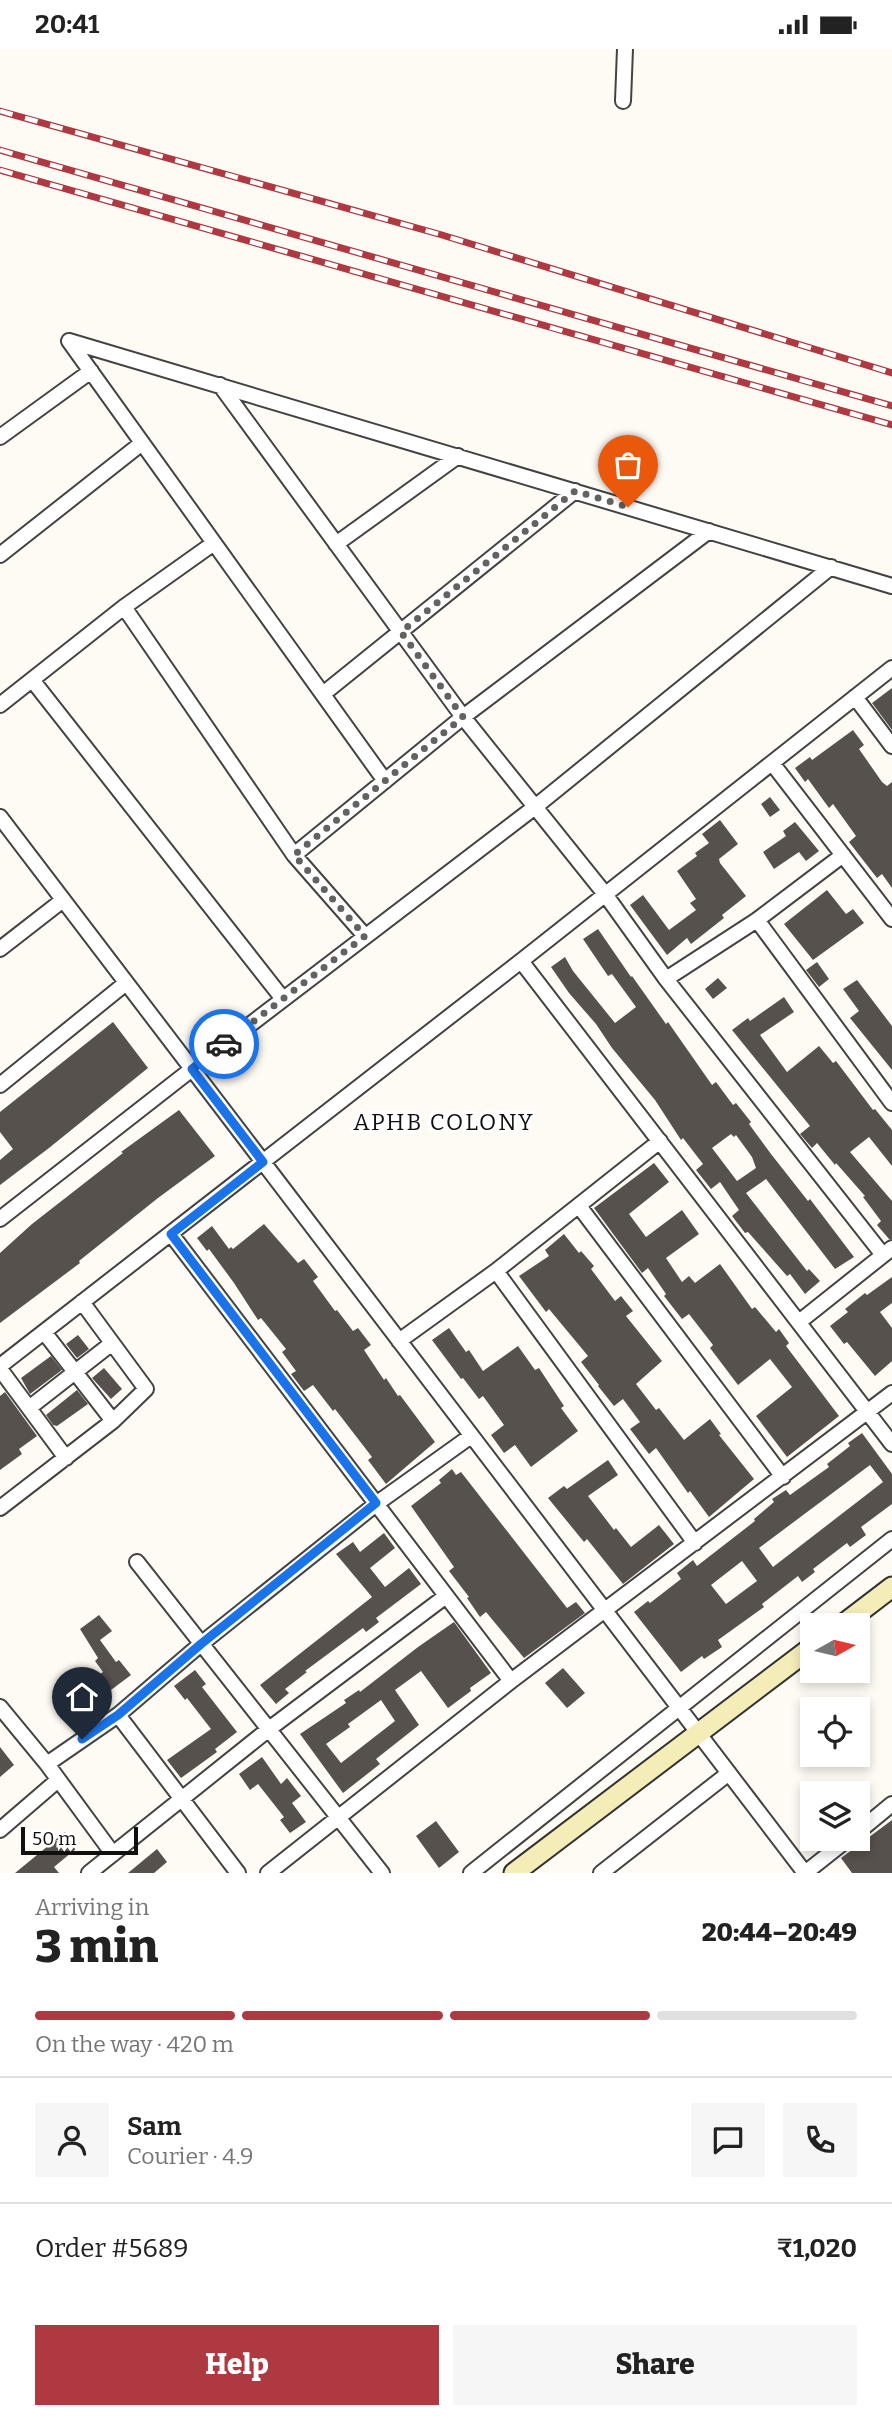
<!DOCTYPE html>
<meta charset="utf-8">
<style>
:root{--surface:#fff;--page:#f6f6f6;--text:#222;--muted:#767676;--line:#e0e0e0;--accent:#ae3941}
body{margin:0;font-family:Bitter,serif;background:var(--page);color:var(--text);height:100vh;display:flex;flex-direction:column;font-size:26px;white-space:nowrap}
*{box-sizing:border-box;margin:0}
p{font-size:23px;color:var(--muted)}
.icon{flex:none;width:38px;height:38px;fill:none;stroke:currentColor;stroke-width:2;stroke-linecap:round;stroke-linejoin:round}
.map{position:relative;height:1824px;overflow:hidden}
.panel{display:flex;flex-direction:column;background:var(--surface);flex:1}
.panel>*{flex:none}
.needle{width:46px;rotate:82deg}
.tools{position:absolute;left:800px;top:1564px;display:grid;gap:14px}
.tools a{display:grid;place-items:center;width:70px;height:70px;border-radius:0px;background:var(--surface);box-shadow:0 4px 10px #0003;font-size:35px}
.scale{position:absolute;left:21px;bottom:18px;width:117px;box-sizing:border-box;padding-left:7px;border:4px solid #101010;border-top:0;font-size:19px;line-height:24px;white-space:nowrap;color:#101010;-webkit-text-stroke:5px #fff;paint-order:stroke}
.pin{position:absolute;display:grid;place-items:center;width:60px;height:60px;color:#fff;margin:-72px -30px;border-radius:50% 50% 50% 0;rotate:-45deg;box-shadow:0 0 7px #0007}
.pin .icon{rotate:45deg}
.courier{position:absolute;display:grid;place-items:center;width:70px;height:70px;margin:-35px;border:5px solid #1a73e8;border-radius:50%;background:#fff;color:#222;box-shadow:0 2px 9px #0007}
.head em{font-style:normal;font-weight:800}
.head div{display:flex;flex-direction:column-reverse}
.head{display:flex;align-items:center;justify-content:space-between;height:119px;padding:0 35px}
h1{font-size:46px;font-weight:800;line-height:52px}
.bar{display:grid;grid-template-columns:repeat(4,1fr);gap:10px 7px;align-content:center;height:84px;padding:0 35px}
.bar i{height:9px;border-radius:5px;background:var(--line)}
.bar .active{background:var(--accent)}
.bar p{grid-column:span 4}
.line{display:flex;align-items:center;gap:18px;padding:0 35px;border-top:2px solid var(--line)}
.line div{flex:1}
.round{display:grid;place-items:center;flex:none;width:74px;height:74px;border-radius:0px;background:var(--page)}
.action{display:flex;gap:14px;margin-top:auto;padding:14px 35px}
.action a{flex:1;height:80px;border-radius:0px;background:var(--accent);color:#fff;font-size:28px;font-weight:800;line-height:80px;text-align:center}
.action a+a{background:var(--page);color:var(--text)}
.status{display:flex;justify-content:space-between;align-items:center;height:49px;padding:0 35px;background:var(--surface);direction:ltr}
.status svg{height:19px;fill:currentColor}
.map>svg:first-child{display:block}
.building{fill:#57514d;fill-rule:evenodd}
.lines{fill:none;stroke-linecap:round;stroke-linejoin:round}
.street-casing{stroke:#434343;stroke-width:18}
.secondary-casing{stroke:#323232;stroke-width:23}
.street{stroke:#fff;stroke-width:14}
.secondary{stroke:#f5edb8;stroke-width:19}
.rail-casing{stroke:#ae3941;stroke-width:7}
.rail{stroke:#fff;stroke-width:4.5;stroke-dasharray:13;stroke-linecap:butt}
.done{stroke:#636260;stroke-width:7;stroke-dasharray:0 12.6}
.route{stroke:#1a73e8;stroke-width:9}
.labels{text-anchor:middle;dominant-baseline:central;stroke-width:7;stroke-linejoin:round;paint-order:stroke}
.quarter-label{font-size:23px;letter-spacing:2px;fill:#101010;stroke:#fff}
</style>
<div class="status"><b>20:41</b><svg viewBox="0 0 49 12"><path d="M0 12V9h3v3zM5 12V6h3v6zM10 12V3h3v9zM15 12V0h3v12zM26 1h20v11H26zM47 4h2v5h-2z"/></svg></div>
<div class="map">
<svg width="892" height="1824" viewBox="0 0 892 1824">
<rect width="100%" height="100%" fill="#fdfbf4"/>
<!-- building -->
<path class="building" d="M617,400L637,404L629,439L609,434Z
M892,639V681L872,654Z
M853,681L864,696L859,700L882,733L887,737L892,733V839L882,825L877,829L849,793L856,787L833,755L829,759L808,730L805,733L795,719L810,708L812,711Z
M770,748L780,761L770,768L761,755Z
M720,771L738,795L719,810L720,814L746,847L722,866L724,869L691,895L687,889L667,906L630,856L643,846L669,881L696,861L690,854L696,850L677,822L697,807L695,804L709,794L702,785Z
M795,773L819,802L806,812L799,803L774,820L763,803L786,787L783,782Z
M827,841L846,865L853,860L864,874L813,911L784,875Z
M598,880L631,928L632,927L666,975L668,973L712,1036L716,1033L733,1056L736,1054L751,1073L749,1075L771,1105L808,1152L810,1150L854,1208L835,1220L766,1130L746,1144L807,1222L809,1220L820,1232L805,1245L790,1225L787,1227L748,1183L745,1184L732,1167L739,1161L720,1133L711,1140L696,1121L703,1115L683,1089L681,1091L655,1051L612,999L596,975L569,944L551,918L565,908L573,922L615,974L636,958L612,925L608,927L583,890ZM731,1085L734,1088L736,1086L752,1108L756,1119L737,1132L712,1099Z
M817,913L829,930L819,938L806,921Z
M718,929L727,939L713,950L705,940Z
M857,931L892,977V1021L850,969L859,962L843,940Z
M784,948L794,963L760,986L787,1023L819,997L833,1014L836,1012L873,1061L875,1060L892,1081V1117L869,1088L850,1103L892,1152V1190H889L877,1176L881,1172L863,1148L865,1147L836,1114L835,1116L817,1094L812,1099L800,1085L810,1077L732,981L748,969L750,972Z
M113,973L148,1019L49,1099L0,1136V1111L13,1100L0,1083V1063Z
M179,1061L215,1107L158,1149L79,1212L80,1214L0,1274V1204L32,1175L123,1104L121,1103Z
M654,1114L669,1133L629,1165L646,1188L682,1161L699,1185L666,1209L682,1233L689,1227L695,1234L720,1215L752,1260L755,1258L776,1283L779,1280L789,1294L786,1297L839,1367L787,1408L756,1367L792,1338L770,1310L738,1336L710,1299L713,1296L689,1265L682,1270L664,1247L666,1245L648,1219L642,1224L594,1159Z
M264,1175L298,1214L304,1210L318,1228L313,1232L335,1262L337,1261L353,1282L358,1279L371,1296L364,1301L384,1331L386,1329L398,1347L400,1346L435,1393L386,1435L368,1411L372,1408L335,1360L333,1362L313,1336L304,1342L291,1325L296,1322L282,1303L286,1300L261,1269L258,1271L234,1234L209,1200L207,1202L197,1189L212,1177L229,1200L231,1198L233,1200Z
M564,1185L579,1204L581,1202L594,1217L591,1220L615,1252L621,1247L633,1262L626,1267L662,1312L636,1335L656,1361L659,1359L684,1391L710,1370L721,1385L719,1386L754,1430L709,1468L690,1442L688,1444L656,1399L649,1405L630,1380L640,1373L623,1350L614,1357L598,1337L599,1336L581,1313L588,1307L549,1260L546,1263L519,1227L549,1207L545,1201Z
M892,1228V1254L880,1263L892,1279V1312L875,1327L847,1293L844,1295L830,1277L848,1263L845,1260L865,1244L867,1246Z
M449,1279L466,1303L469,1301L483,1322L518,1297L535,1321L539,1319L564,1357L561,1359L578,1382L531,1418L515,1396L504,1404L491,1386L504,1376L483,1347L479,1350L463,1329L461,1330L432,1291Z
M78,1286L89,1300L77,1309L66,1295Z
M51,1307L62,1321L30,1345L21,1329Z
M104,1319L122,1340L111,1350L92,1329Z
M77,1341L88,1355L57,1377L53,1376L46,1366Z
M5,1343L37,1387L19,1400L22,1405L0,1421V1347Z
M862,1384L892,1425V1455L861,1478L866,1486L850,1498L847,1494L813,1520L815,1523L802,1533L798,1527L762,1555L764,1558L718,1591L722,1598L704,1610L702,1607L681,1623L634,1563L648,1552L650,1554L681,1530L677,1524L693,1511L697,1517L755,1472L754,1470L774,1453L772,1450L786,1441L790,1446L829,1418L827,1415L850,1397L848,1394ZM870,1416L883,1433L773,1518L759,1499ZM742,1512L757,1532L726,1555L711,1536Z
M608,1411L618,1426L588,1447L614,1481L616,1479L631,1498L659,1476L674,1495L623,1535L587,1490L584,1493L548,1449L564,1437L567,1440Z
M452,1420L456,1426L461,1423L567,1559L576,1553L585,1564L524,1609L486,1563L480,1568L467,1549L469,1548L449,1522L454,1518L411,1457L441,1434L439,1431Z
M384,1484L395,1499L370,1519L385,1538L409,1519L421,1535L376,1569L379,1573L366,1583L363,1579L305,1622L307,1623L285,1640L289,1644L276,1655L260,1636L372,1548L336,1505L353,1493L360,1503Z
M99,1566L112,1582L100,1591L116,1613L119,1611L131,1626L111,1641L100,1625L103,1623L95,1612L98,1609L80,1580Z
M454,1573L491,1624L470,1639L471,1642L448,1659L421,1622L395,1641L419,1676L376,1710L380,1715L343,1744L300,1685L346,1654L344,1651L359,1641L360,1643L418,1598ZM381,1651L395,1672L341,1714L326,1695L350,1678L348,1675Z
M563,1619L585,1644L567,1659L545,1634Z
M195,1621L206,1635L202,1638L237,1683L215,1700L217,1703L181,1729L167,1711L211,1680L187,1649L185,1651L174,1637Z
M0,1698L14,1716L0,1728Z
M262,1708L281,1735L287,1729L301,1747L292,1754L306,1773L290,1784L280,1771L284,1768L258,1735L250,1741L239,1725Z
M892,1771V1824H852L841,1809Z
M436,1772L459,1803L439,1819L416,1787Z
M65,1783L77,1799L54,1818L59,1824H15Z
M157,1800L167,1813L154,1824H128Z"/>
<g class="lines">
<!-- street casing -->
<g class="street-casing">
<path id="street" d="M623,52L625,0
M69,292L892,537
M69,292L385,732
M220,336L463,668L605,845L666,930L883,1206
M0,388L91,322
M336,495L458,407
M0,506L142,394
M124,558L294,806L365,887
M33,632L283,950
M323,645L575,442
M855,648L892,697
M0,656L124,558L214,494
M772,714L892,870
M0,768L805,1824
M294,806L463,668L709,482
M757,871L892,1054
M0,900L63,851
M521,912L892,1395
M666,930L757,871L843,806
M0,1036L126,934
M579,1157L783,1428
M0,1170L192,1020L535,758L831,518
M171,1185L511,1632
M496,1222L695,1494
M799,1273L892,1199
M44,1283L113,1372
M399,1292L496,1222L660,1092
M0,1317L521,912L892,619
M0,1320L66,1409
M29,1359L111,1295
M0,1459L113,1372L146,1340L82,1253
M137,1513L382,1824
M0,1658L47,1715L113,1805
M118,1666L238,1824
M47,1715L118,1666L201,1595L376,1455L471,1387
M0,1781L58,1731
M858,1783L892,1755
M89,1824L269,1680L446,1547
M268,1824L511,1632L892,1344
M471,1824L892,1490
M601,1824L729,1724
M805,1824L848,1790"/>
</g>
<!-- secondary casing -->
<g class="secondary-casing">
<path id="secondary" d="M841,1577L892,1538
M514,1824L812,1598"/>
</g>
<!-- street -->
<use href="#street" class="street"/>
<!-- secondary -->
<use href="#secondary" class="secondary"/>
<!-- rail casing -->
<g class="rail-casing">
<path id="rail" d="M0,62L442,186L892,324
M0,101L892,357
M0,121L892,376"/>
</g>
<!-- rail -->
<use href="#rail" class="rail"/>
</g>
<g class="lines">
<!-- done -->
<path class="done" d="M224,995L365,887L294,806L463,668L401,583L575,442L628,458"/>
<!-- route -->
<path class="route" d="M82,1690L118,1666L201,1595L376,1454L171,1185L263,1113L192,1020L224,995"/>
</g>
<g class="labels">
<!-- quarter labels -->
<g class="quarter-label">
<text x="444" y="1073">APHB COLONY</text>
</g>
</g>
</svg>
<div class="tools">
<a><svg class="needle" viewBox="-14 -14 28 28"><path d="M0-13l5 13h-10z" fill="#e53935"/><path d="M0 13l5-13h-10z" fill="#767676"/></svg></a>
<a><svg class="icon" aria-label="locate" viewBox="0 0 24 24"><circle cx="12" cy="12" r="6"/><path d="M12 2v4M12 18v4M2 12h4M18 12h4"/></svg></a>
<a><svg class="icon" aria-label="layers" viewBox="0 0 24 24"><path d="M12 4l9 5-9 5-9-5zM3 14l9 5 9-5"/></svg></a>
</div>
<div class="scale">50 m</div>
<div class="pin" style="left:628px;top:458px;background:#ea580c"><svg class="icon" aria-label="bag" viewBox="0 0 24 24"><path d="M5 8h14l-1 12H6zM9 8a3 3 0 0 1 6 0"/></svg></div>
<div class="pin" style="left:82px;top:1690px;background:#1f2937"><svg class="icon" aria-label="home" viewBox="0 0 24 24"><path d="M3 11l9-7 9 7M6 9v11h12V9"/></svg></div>
<div class="courier" style="left:224px;top:995px"><svg class="icon" aria-label="car" viewBox="0 0 24 24"><path d="M5 17H2v-5l4-1 3-4h7l3 4 3 1v5h-3M9 17h6M6 11h13"/><circle cx="7" cy="17" r="2"/><circle cx="17" cy="17" r="2"/></svg></div>
</div>
<section class="panel">
<div class="head"><div><h1>3 min</h1><p>Arriving in</p></div><em>20:44–20:49</em></div>
<div class="bar"><i class="active"></i><i class="active"></i><i class="active"></i><i></i><p>On the way · 420 m</p></div>
<div class="line" style="height:126px"><a class="round"><svg class="icon" aria-label="person" viewBox="0 0 24 24"><circle cx="12" cy="8" r="4"/><path d="M4 21q1-7 8-7t8 7"/></svg></a><div><b>Sam</b><p>Courier · 4.9</p></div><a class="round"><svg class="icon" aria-label="chat" viewBox="0 0 24 24"><path d="M4 5h16v11H9l-5 4z"/></svg></a><a class="round"><svg class="icon" aria-label="phone" viewBox="0 0 24 24"><path d="M5 4h4l2 5-3 2q2 4 5 5l2-3 5 2v4C11 20 4 13 5 4z"/></svg></a></div>
<div class="line" style="height:91px"><div>Order #5689</div><b>₹1,020</b></div>
<div class="action"><a>Help</a><a>Share</a></div>
</section>
